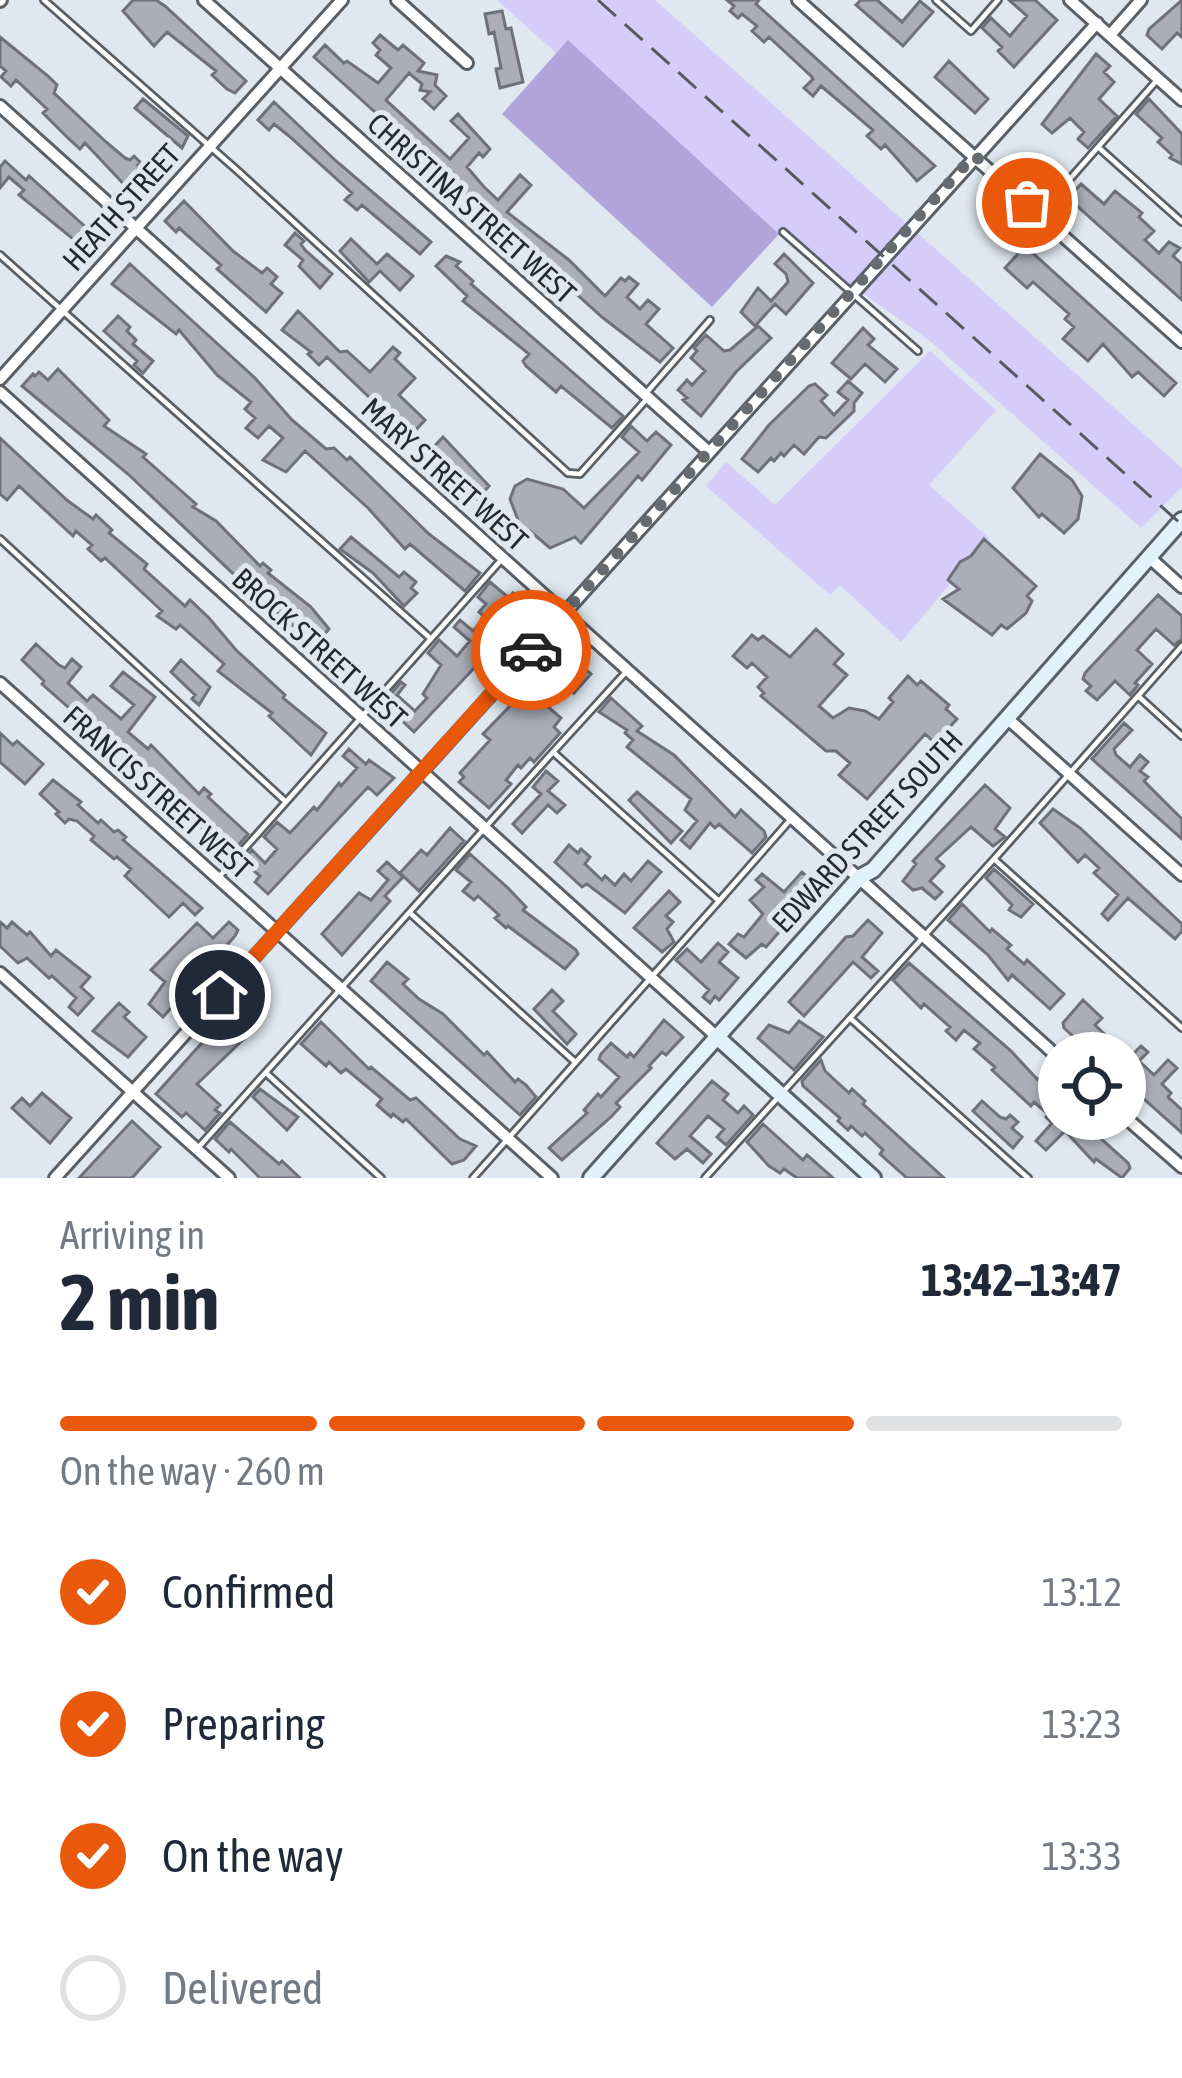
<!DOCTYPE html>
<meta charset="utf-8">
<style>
:root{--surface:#fff;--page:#f2f2f3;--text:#1f2937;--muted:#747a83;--line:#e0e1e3;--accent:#ea580c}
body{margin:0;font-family:"Asap Condensed",sans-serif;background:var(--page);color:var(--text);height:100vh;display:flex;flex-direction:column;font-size:45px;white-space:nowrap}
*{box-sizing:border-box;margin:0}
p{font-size:39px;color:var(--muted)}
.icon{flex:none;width:66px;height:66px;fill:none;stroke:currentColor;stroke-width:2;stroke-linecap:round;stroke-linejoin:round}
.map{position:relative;height:1178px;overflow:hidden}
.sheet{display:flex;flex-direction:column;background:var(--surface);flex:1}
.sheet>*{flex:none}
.tools{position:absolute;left:1038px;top:1032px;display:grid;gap:24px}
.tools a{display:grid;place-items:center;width:108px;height:108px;border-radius:50%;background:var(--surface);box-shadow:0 3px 9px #0004;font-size:60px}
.pin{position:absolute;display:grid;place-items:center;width:102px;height:102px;color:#fff;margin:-51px;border:6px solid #fff;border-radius:50%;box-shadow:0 3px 12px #0007}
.courier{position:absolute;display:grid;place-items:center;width:120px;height:120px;margin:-60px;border:9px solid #ea580c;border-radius:50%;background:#fff;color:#222;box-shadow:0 3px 15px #0007}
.headline em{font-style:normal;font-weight:700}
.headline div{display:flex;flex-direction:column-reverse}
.headline{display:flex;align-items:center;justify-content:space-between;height:204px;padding:0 60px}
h1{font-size:78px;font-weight:700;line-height:90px}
.bar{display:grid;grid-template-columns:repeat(4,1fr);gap:18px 12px;align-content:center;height:144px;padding:0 60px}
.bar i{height:15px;border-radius:9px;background:var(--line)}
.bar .current{background:var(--accent)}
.bar p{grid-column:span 4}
ol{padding:0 60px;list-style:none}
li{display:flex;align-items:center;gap:36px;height:132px}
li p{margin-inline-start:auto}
li .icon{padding:12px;border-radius:50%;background:var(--accent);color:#fff;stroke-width:4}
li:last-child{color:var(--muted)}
li i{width:66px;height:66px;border:6px solid var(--line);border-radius:50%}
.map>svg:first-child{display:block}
.green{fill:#d6ccfa}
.forest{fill:#b1a4da}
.building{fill:#abadb8;stroke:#6e707a;stroke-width:3}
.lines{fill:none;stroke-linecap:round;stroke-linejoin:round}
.lane-casing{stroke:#585f67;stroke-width:10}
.street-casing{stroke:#585f67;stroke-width:16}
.secondary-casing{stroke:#585f67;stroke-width:20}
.lane{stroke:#fff;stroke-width:4.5}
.street{stroke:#fff;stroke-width:10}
.secondary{stroke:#e1f2fa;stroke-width:14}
.rail{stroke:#565b60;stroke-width:3;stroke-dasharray:24 12;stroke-linecap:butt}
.done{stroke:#666b71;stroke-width:12;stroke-dasharray:0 21.6}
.route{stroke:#ea580c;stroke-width:15}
.labels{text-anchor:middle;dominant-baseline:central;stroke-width:10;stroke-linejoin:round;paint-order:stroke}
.street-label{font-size:30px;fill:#25282c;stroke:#dfe7f0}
</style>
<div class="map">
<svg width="1182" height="1178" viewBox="0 0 1182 1178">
<rect width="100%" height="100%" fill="#dfe7f0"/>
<!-- green -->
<path class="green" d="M497,0H655L1182,468V487L1141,528L930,341L779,234L568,41L556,53Z
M930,351L996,410L929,485L989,538L901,642L840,585L830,595L706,486L726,462L775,505Z"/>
<!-- forest -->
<path class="forest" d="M568,40L779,234L712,307L502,114Z"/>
<!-- building -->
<path class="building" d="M133,0H156L165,6L246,81L235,93L227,89L212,75L216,71L167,32L154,46L123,11Z
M727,0H759L756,4L935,166L917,181L885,145L881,149L867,136L873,130L827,91L821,86L813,96L804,88L813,79L811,76L769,37L764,42L752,31L757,26L742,14L738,18L730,11L734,6Z
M861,0H877L902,22L920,1L933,12L903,46L856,5Z
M1009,0H1035L1057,20L1014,67L998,51L1002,47L982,28L991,18L1010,36L1027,16Z
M1182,0V37L1177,33L1162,49L1147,35L1149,29Z
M502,11L506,29L511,28L523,82L500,88L496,69L501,68L494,32L489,34L485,14Z
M380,35L398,50L403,45L424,63L418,71L437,75L435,85L446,96L434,109L423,99L430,92L420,90L422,84L409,73L386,100L450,159L469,138L451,121L458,114L490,149L483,157L479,153L467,167L484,187L498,200L520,175L531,185L507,212L569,260L605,296L621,278L625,281L629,277L638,284L627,297L640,309L648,300L659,309L646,324L673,348L660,362L602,317L314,57L325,45L344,63L347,61L378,83L391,68L376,55L380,50L373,43Z
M0,37L48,76L57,85L54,93L106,142L125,158L130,160L134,156L141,163L138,165L150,176L134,195L85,143L80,149L69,139L43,113L47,109L16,80L11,86L1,77L6,71L0,66Z
M1096,54L1110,66L1104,72L1114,82L1099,99L1117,116L1088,148L1078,139L1084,132L1070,118L1052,133L1042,124Z
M949,61L988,99L975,113L935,77Z
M143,99L188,136L182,148L135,108Z
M1149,99L1182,134V164L1170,158L1172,155L1158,142L1162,138L1136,114Z
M274,102L336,161L431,242L420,254L362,205L357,210L345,200L352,193L289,136L274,124L269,130L258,120Z
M5,161L26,180L29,176L100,240L89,252L19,195L24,190L9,177L0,188V167Z
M1081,184L1104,204L1115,191L1142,213L1139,217L1154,231L1145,240L1159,253L1169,242L1180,248L1173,256L1182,264V300L1076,205L1070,196Z
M184,201L233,251L262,273L267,268L277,277L271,284L282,293L266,312L217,269L221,265L179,228L176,232L165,221Z
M295,233L304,241L301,244L305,250L332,274L320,288L299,266L303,260L285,245Z
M351,239L377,264L387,254L413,276L400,290L380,271L369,282L340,251Z
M1025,246L1176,383L1164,396L1138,372L1132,377L1103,344L1088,361L1063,339L1074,327L1065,319L1069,314L1033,282L1027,288L1005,268Z
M784,254L813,283L786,314L775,304L755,326L741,312L758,288L771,301L788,282L786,274L775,264Z
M446,256L460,262L456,266L473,281L471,284L623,416L612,428L561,386L556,392L526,366L523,361L529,354L463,301L467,296L436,266Z
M130,264L255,378L292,420L326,449L334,448L347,460L350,457L429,534L480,573L465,591L410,544L405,549L368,508L305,451L286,472L263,460L283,438L269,426L258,438L246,428L255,418L245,409L251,402L217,375L179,330L176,334L112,284Z
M298,311L340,352L347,351L370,372L393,347L400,353L395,359L415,378L399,395L425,420L410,436L327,357L319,365L308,354L311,352L282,330Z
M118,316L130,327L127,331L136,340L133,344L153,361L143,373L134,365L137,361L104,331Z
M758,326L771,338L736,372L701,416L683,400L687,398L678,390L687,380L692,385L705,371L691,358L697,351L694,348L706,335L724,351L730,350Z
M863,328L874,339L868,345L897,369L885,382L865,364L851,379L832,363Z
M58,369L109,420L104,426L146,454L143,457L196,504L193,507L216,521L260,566L263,563L271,570L268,573L311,607L329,629L316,644L262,601L128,474L22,386L33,374L35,376L39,372L48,380Z
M848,381L862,393L854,403V411L826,438L819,437L804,454L794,445L784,456L781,453L774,461L771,458L758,472L742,459L769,425L809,386L815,384L827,395L821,401L834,415L848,400L838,392Z
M631,426L647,441L656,432L671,445L642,480L638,476L581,543L575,537L550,548L530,531L523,533L510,499L515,486L527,479L563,489L584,508L639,452L622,437Z
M443,437L489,486L477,499L431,456L430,451Z
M0,438L68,501L93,519L96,515L112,530L109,533L147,564L144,569L185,606L190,600L209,618L236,650L285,695L283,698L326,733L311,755L269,716L272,713L218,671L224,664L180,625L176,629L157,616L162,611L105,558L101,561L88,549L92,545L76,531L73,536L19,486L7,500L0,494Z
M1040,454L1072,480L1082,496L1078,519L1064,533L1042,514L1039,517L1013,488Z
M351,537L399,577L404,572L416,582L411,588L417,593L404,606L373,573L340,549Z
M984,539L1036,586L1027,596L1032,601L1026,613L1007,629L1001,625L992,635L943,599L959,589L948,580L960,562L971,556Z
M490,582L509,598L513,593L534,611L499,651L491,650L414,732L383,703L401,682L405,685L397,695L415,711L427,698L423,694L441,665L428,653L439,640L457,656L470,641L454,627L460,620L473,631L485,617L479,612L486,604L478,597Z
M1158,595L1182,616V639L1174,645L1156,629L1137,650L1152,664L1135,683L1138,685L1130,695L1115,681L1097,700L1086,691L1091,686L1083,679L1085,673Z
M816,629L843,654L834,664L847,675L819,706L833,718L849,708L865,711L879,719L893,702L889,698L908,676L917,685L921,681L949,705L946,709L957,719L935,743L925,734L867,799L839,775L850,763L836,751H826L761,696L764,693L758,687L767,677L752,663L747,668L733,656L752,635L758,640L763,636L790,657Z
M36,644L59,665L65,668L72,659L81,667L68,683L87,701L93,695L121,719L134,705L111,686L123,672L155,697L128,732L148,749L151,745L199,794L204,788L211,794L208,797L248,834L231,854L123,758L125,755L104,735L102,737L42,684L44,681L22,660Z
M567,653L591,674L574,693L566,685L547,706L561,718L554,727L560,733L534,762L530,758L521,768L518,765L506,780L511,784L489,808L459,782L464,777L460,773L490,740L483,734L537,678L545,677Z
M181,660L210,687L199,705L192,699L195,695L171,672Z
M611,698L642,726L637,731L674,755L735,817L741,810L764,831L766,837L752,853L719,824L715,828L710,823L690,848L681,840L697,821L685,810L691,799L627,747L633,740L625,733L627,730L599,712Z
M1124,723L1132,730L1114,749L1116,755L1130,767L1140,755L1148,762L1140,771L1148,777L1144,781L1182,819V839L1092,759Z
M0,733L13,745L17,741L43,764L25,784L0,762Z
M349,749L366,764L369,760L394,778L377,795L368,787L268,894L255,882L260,876L242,861L252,850L265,863L277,849L264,837L277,822L290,833L314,807L317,810L339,783L341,786L357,768L343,756Z
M546,771L558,781L548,791L565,805L557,813L548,805L522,833L513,824L541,794L533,787Z
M53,780L81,802L78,805L98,823L101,820L114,832L118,830L126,837L123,840L202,908L195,915L183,903L169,917L125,876L131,869L117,857L114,859L91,840L94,836L77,821L69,819L65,823L56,814L59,812L40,794Z
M985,785L1010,808L995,829L1005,837L993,846L971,827L936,859L944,866L930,881L942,892L935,899L922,888L913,890L903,881L916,864L913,861Z
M637,792L682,831L671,843L629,800Z
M1053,809L1080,828L1182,924V931L1175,939L1128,898L1108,920L1102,914L1118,895L1094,873L1099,868L1085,855L1078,862L1040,823Z
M450,828L464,841L419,891L400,873L421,850L427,855Z
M569,845L578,853L581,849L590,857L585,864L602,880L605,876L615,885L624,874L631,881L648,861L661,872L625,913L587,884L582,887L555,862Z
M470,854L508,888L526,907L523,910L576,950L578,954L565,969L508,926L506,928L495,918L499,915L478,896L474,900L463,891L471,882L456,870Z
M387,862L403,877L385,896L390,901L342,955L322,934L359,893L371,900L388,880L378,871Z
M994,869L1033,904L1021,917L1009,910L1012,905L986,878Z
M802,872L819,887L766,947L762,944L746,958L729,944L738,934L744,937L763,914L750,900L764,887L756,880L762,874L784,892Z
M669,891L680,902L666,916L673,922L667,929L674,942L662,952L634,928Z
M962,904L990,932L992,929L1011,945L1007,949L1024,964L1027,960L1064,994L1050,1009L1012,975L1008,980L988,955L948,920Z
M868,920L882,933L862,957L878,971L871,978L853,962L804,1016L789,1002L846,937L853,936Z
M0,922L7,928L12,922L27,935L30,932L51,956L56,950L90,977L81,987L93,998L78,1015L69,1007L76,998L52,976L49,978L27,958L18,963L0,946Z
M229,922L238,930L235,936L163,1017L149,1004L165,982L151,970L197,923L213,938Z
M718,943L728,952L719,962L738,978L719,1000L715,996L710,1003L703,997L709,990L676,960L687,949L701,962Z
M387,962L408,979L403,984L419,999L443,1014L484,1055L487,1052L515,1082L518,1079L526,1085L536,1097L520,1115L371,981Z
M909,963L1010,1050L1038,1080L1040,1078L1059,1095V1119L1073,1124L1079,1119L1128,1163L1130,1168L1122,1178L1096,1159L1094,1162L1065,1131L1046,1150L1036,1141L1052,1123L1046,1117L1048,1114L1034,1102L1031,1106L992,1070L995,1067L974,1049L980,1043L964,1030L956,1040L946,1031L950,1027L924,1004L921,1008L893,980Z
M552,990L563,1001L553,1011L576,1034L567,1044L534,1009Z
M1083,1000L1102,1018L1095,1025L1124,1053H1100L1090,1044L1086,1048L1064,1028L1063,1023Z
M119,1003L129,1012L124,1017L146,1037L128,1057L93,1031Z
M237,1019L252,1031L197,1084L220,1105L215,1110L220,1113L205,1130L186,1113L182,1117L156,1094L218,1025L226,1031Z
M664,1020L683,1037L666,1055L662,1052L649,1066L651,1068L616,1103L620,1107L611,1117L562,1160L549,1148L587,1113L584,1110L598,1094L601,1097L619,1077L599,1059L601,1054L611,1043L627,1057L630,1053L634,1057Z
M799,1021L823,1037L794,1070L758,1038L769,1025L789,1033Z
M321,1022L369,1069L371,1067L410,1100L416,1098L460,1139L476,1146L464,1160L452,1164L406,1119L403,1122L393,1114L391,1117L377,1105L382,1099L346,1069L341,1073L329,1062L326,1066L301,1044Z
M1141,1046L1148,1052L1139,1061L1154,1075L1168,1060L1177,1068L1162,1084L1171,1093L1168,1097L1182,1110V1133L1125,1082V1062Z
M821,1060L825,1071L849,1093L852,1089L865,1101L863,1104L944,1178H907L880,1154L883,1150L865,1133L862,1136L851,1126L848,1130L838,1121L840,1118L803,1086L802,1081Z
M712,1081L728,1094L723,1100L738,1113L744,1106L753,1115L726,1145L717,1137L724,1129L708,1116L690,1136L711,1154L703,1163L687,1149L675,1159L657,1143Z
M260,1089L298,1117L287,1130L253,1097Z
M42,1093L71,1118L50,1143L12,1108L22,1098L30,1106Z
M982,1101L1000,1117L1006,1119L1010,1115L1018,1122L1012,1128L1022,1137L1013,1148L973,1111Z
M132,1121L160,1147L141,1168L132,1178H79Z
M230,1122L279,1164L282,1161L300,1178H260L231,1149L229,1152L215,1139Z
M763,1124L803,1160L807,1155L833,1178H797L784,1169L780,1173L769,1166L747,1142Z"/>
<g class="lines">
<!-- lane casing -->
<g class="lane-casing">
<path id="lane" d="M44,0L239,172L568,473L580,474L645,401
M936,0L971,31L998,0
M1098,147L1182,222
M1039,214L1158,79
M783,232L918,351
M0,255L430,638
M647,392L710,320
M0,539L286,802L502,559
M1182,646L1138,696L1182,736
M625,673L553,752L719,901L791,819
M1138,696L994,859L1182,1028
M218,878L286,802
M410,913L575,1062
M850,1018L1028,1178
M266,1073L381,1178
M197,1149L553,752
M473,1178L719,901
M705,1178L994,859"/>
</g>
<!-- street casing -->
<g class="street-casing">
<path id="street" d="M204,0L709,452
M397,0L467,63
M798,0L1182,342
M1070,0L1182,100
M0,1L1,0
M1110,35L1141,0
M0,106L1059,1058
M0,379L342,0
M0,392L716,1036
M1149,557L1182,587
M0,683L552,1178
M1007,718L1182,875
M0,973L229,1178
M1125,1117L1182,1167
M55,1178L1097,23"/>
</g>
<!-- secondary casing -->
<g class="secondary-casing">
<path id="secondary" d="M716,1036L873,1178
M591,1178L860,877L873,870L1182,520"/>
</g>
<!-- lane -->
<use href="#lane" class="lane"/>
<!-- street -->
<use href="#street" class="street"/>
<!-- secondary -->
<use href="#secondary" class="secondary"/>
<!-- rail -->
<path class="rail" d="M598,0L1182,525"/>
</g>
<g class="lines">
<!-- done -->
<path class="done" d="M531,650L974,155L1027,203"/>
<!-- route -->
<path class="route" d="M220,995L531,650"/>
</g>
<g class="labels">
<!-- street labels -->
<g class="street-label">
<text transform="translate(121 207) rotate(-48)">HEATH STREET</text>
<text transform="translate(472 208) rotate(42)">CHRISTINA STREET WEST</text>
<text transform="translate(445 474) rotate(42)">MARY STREET WEST</text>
<text transform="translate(320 648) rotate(42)">BROCK STREET WEST</text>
<text transform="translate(158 792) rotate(42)">FRANCIS STREET WEST</text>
<text transform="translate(867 831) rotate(-47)">EDWARD STREET SOUTH</text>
</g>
</g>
</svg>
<div class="tools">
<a><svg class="icon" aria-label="locate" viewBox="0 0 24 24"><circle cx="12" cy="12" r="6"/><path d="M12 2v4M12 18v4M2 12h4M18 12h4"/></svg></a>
</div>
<div class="pin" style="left:1027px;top:203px;background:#ea580c"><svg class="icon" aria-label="bag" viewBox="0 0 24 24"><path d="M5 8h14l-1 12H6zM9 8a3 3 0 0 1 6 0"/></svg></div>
<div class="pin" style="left:220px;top:995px;background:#1f2937"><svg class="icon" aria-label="home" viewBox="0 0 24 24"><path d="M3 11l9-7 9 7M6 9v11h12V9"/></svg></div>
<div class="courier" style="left:531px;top:650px"><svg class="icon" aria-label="car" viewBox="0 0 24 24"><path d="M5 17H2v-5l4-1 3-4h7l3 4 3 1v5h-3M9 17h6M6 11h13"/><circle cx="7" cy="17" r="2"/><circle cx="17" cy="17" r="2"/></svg></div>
</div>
<section class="sheet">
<div class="headline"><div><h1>2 min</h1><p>Arriving in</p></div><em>13:42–13:47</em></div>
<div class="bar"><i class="current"></i><i class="current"></i><i class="current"></i><i></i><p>On the way · 260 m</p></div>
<ol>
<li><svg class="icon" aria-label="check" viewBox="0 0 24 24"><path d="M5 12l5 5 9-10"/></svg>Confirmed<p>13:12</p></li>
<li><svg class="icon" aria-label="check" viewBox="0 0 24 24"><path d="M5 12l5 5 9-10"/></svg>Preparing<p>13:23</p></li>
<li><svg class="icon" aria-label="check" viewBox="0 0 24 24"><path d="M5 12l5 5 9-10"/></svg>On the way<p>13:33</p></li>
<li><i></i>Delivered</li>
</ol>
</section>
